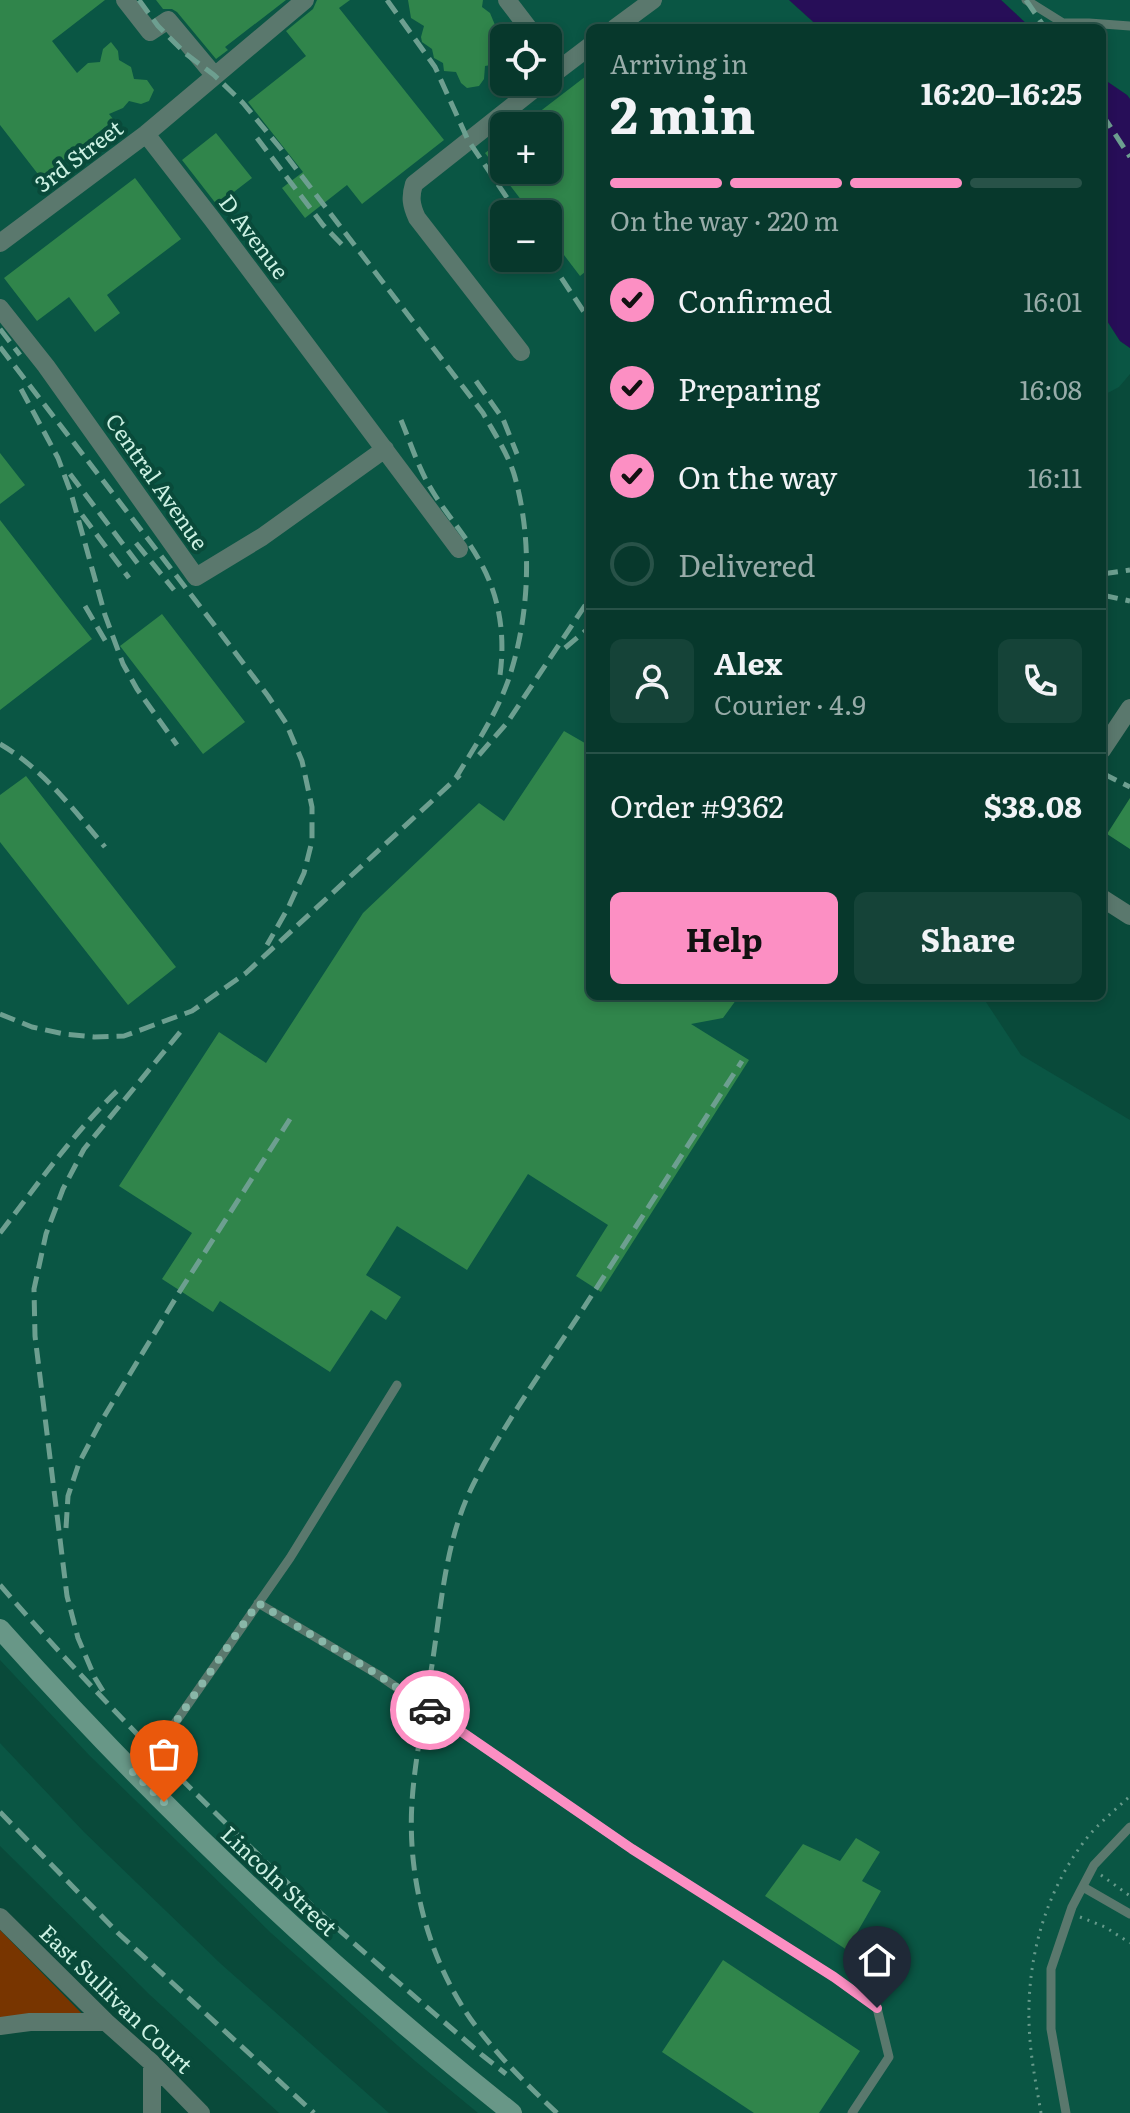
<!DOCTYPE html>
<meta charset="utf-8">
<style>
:root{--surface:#07382c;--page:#154338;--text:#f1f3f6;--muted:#98aca9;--line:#285248;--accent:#fc8fc3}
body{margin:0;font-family:Literata,serif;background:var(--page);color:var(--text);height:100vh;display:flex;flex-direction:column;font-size:30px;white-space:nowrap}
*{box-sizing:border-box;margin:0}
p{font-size:26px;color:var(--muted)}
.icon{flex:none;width:44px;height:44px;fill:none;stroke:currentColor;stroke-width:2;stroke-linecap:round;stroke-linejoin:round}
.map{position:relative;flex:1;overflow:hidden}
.details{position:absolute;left:586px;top:24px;width:520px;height:976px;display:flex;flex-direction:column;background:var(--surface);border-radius:12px;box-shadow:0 4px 12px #0003,0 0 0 2px var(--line)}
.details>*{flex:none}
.controls{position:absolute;left:490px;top:24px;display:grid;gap:16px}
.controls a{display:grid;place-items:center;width:72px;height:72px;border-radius:12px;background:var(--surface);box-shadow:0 4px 12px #0003,0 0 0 2px var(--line);font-size:40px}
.pin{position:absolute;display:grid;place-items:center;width:68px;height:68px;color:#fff;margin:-82px -34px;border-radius:50% 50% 50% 0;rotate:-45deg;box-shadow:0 0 8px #0007}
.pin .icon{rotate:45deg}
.courier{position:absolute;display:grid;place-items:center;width:80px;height:80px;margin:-40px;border:6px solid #fc8fc3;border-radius:50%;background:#fff;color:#222;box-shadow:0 2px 10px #0007}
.head em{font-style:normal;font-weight:700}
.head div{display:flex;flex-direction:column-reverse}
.head{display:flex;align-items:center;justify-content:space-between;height:136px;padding:0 24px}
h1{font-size:52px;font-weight:700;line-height:60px}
.bar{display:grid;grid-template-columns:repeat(4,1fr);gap:12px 8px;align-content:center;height:96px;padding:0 24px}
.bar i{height:10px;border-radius:6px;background:var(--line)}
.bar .current{background:var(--accent)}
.bar p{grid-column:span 4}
.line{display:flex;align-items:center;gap:20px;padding:0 24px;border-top:2px solid var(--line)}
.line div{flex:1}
.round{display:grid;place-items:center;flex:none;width:84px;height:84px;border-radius:12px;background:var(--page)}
ol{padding:0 24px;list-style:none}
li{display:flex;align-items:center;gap:24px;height:88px}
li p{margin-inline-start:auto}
li .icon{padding:8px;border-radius:50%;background:var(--accent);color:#111;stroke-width:4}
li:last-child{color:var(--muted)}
li i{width:44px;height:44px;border:4px solid var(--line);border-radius:50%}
.cta{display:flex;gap:16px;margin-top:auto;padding:16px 24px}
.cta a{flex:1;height:92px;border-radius:12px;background:var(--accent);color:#111;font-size:32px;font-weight:700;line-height:92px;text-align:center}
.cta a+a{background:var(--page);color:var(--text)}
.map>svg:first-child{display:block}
.built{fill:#0a5644;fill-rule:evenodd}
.green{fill:#783500}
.water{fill:#270e58}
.building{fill:#30854b}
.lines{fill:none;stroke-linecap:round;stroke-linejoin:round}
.path{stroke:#669a8b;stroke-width:3;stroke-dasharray:2 6;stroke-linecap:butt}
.service{stroke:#5a786d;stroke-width:9}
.minor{stroke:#5a786d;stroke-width:18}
.secondary{stroke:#689787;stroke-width:20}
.rail{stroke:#6d9f90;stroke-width:5;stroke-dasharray:16 8;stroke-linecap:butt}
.done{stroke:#88b7a8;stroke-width:8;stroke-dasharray:0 14.4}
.route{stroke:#fc8fc3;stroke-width:10}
.labels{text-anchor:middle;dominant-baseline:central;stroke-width:8;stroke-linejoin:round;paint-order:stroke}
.street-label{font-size:22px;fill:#ccf1e3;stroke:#094a3a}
</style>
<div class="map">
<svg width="1130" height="2113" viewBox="0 0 1130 2113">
<rect width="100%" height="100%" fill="#094a3a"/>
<!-- built -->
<path class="built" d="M0,0H789L820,28H590V996H982L1021,1055L1130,1120V2113H478L415,2061L271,1933L89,1755L0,1660ZM504,38H548V82H504ZM504,126H548V170H504ZM504,214H548V258H504Z
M1001,0H1130V99L1127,95L1102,78V28H1031Z
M1102,313L1120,341L1130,348V374L1119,387L1102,396Z
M0,1743L84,1832L221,1964L389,2113H279L150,1995L0,1846Z"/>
<!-- green -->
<path class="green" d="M0,1930L90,2022L0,2028Z"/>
<!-- water -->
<path class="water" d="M789,0H1001L1031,28H820Z
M1102,78L1127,95L1130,99V348L1120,341L1102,313Z"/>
<!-- building -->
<path class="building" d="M0,0H105L52,41L77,73L88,63L100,62L103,49L111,42L118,51L119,60L131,67L134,79L147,80L154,90L149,101L141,104L129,101L123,108L109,114L114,120L41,178L0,125Z
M156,0H286L225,47L228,50L216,59L177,12L172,9H163Z
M317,0H350L339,8L444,140L362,204L347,185L305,218L282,188L303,172L248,102L306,56L286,31L313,9Z
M408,0H483L482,7L490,13L495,25L502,30L504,48L496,64L485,66L484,79L479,86L467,88L461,83L456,72L444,71L443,63L434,58L432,49L422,42L421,37L424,26L411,18Z
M590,73V268L580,276L548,234V214H532L485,153L504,139V170H548V126H521Z
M216,133L252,178L217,205L182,160Z
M135,178L181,239L107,295L120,313L95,332L69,297L37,321L4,278Z
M0,453L25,485L0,504Z
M0,520L92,639L0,710Z
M162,614L245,722L203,754L120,646Z
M564,731L590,746V996H739L723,1018L691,1024L749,1060L601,1292L576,1276L608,1225L528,1174L467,1270L397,1226L366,1275L401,1297L386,1320L371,1310L330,1372L220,1301L213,1312L162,1279L192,1233L119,1186L219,1032L266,1063L363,913L479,803L504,821Z
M26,776L176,967L128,1005L0,842V795Z
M1130,798V849L1107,834Z
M856,1838L880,1852L862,1881L881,1891L847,1950L765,1896L803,1844L840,1861Z
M723,1960L860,2051L819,2113H754L662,2052Z"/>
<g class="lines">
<!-- path -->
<path class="path" d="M1101,1875L1130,1896
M1080,1917L1105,1927L1130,1943
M1041,2113C1037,2089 1032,2065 1030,2040C1024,1969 1042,1896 1086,1839C1099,1823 1115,1810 1130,1796"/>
<!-- service -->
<path class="service" d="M1026,0L1063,23H1089L1130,26
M258,1603L377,1674L632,1849L834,1977L877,2008L889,2057L852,2113
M131,1770L175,1723L290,1558L397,1385
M1083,1887L1130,1914
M1066,2113L1051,2029V1969L1072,1907L1094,1865L1130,1827"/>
<!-- minor -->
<path class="minor" d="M125,0L150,32L168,20L214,75
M507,0L536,38
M615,28L653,0
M548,78L590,46
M146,134L212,219L459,549
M0,243L146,134L305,0
M0,308L46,366L196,577L262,537L385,449
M521,352L417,218C411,205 410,197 414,184L543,82
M1102,750L1130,708
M1102,898L1130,916
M0,1917L106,2022L152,2063L201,2113
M0,2026L30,2022H106
M152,2063V2113"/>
<!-- secondary -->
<path class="secondary" d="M0,1629C156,1804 328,1967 512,2113"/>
<!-- rail -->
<path class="rail" d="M139,0L158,26L186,54L214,75L243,103L281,149L483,413C494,433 507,452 514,474C533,539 530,617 508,681C495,717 472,751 452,784
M387,0L435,67L468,140L518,214
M1026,0L1045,28
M1102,114L1130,157
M257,138L323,225L347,250
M548,258L590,321
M0,329L20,355
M0,347L212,622L268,696L286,723L302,761L312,807V841L304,873L288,908L267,945
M476,381L503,419L517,454
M21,389L58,458L71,493L105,615L123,664L137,689L177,745
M401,420C411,444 419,470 433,492C447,515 465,535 478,558C501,597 506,639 499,682
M70,474L138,564
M82,515L129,578
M136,543L174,590
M1102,574L1130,570
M1102,595L1130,601
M85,606L106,642
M565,648L590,627
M0,744C43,769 73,809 105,847
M479,755L507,723L590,598
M1102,773L1130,787
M0,1014L32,1027L64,1034L94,1037L124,1036L192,1011L246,973L460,775
M0,1233C38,1184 74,1132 119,1089
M66,1528L68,1496L79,1463L99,1425L180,1291L290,1119
M0,1585C92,1691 190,1790 291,1886C353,1944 418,1999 482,2055L506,2074
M103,1691L95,1678L78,1638L67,1596L35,1336L34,1289L46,1234L63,1189L84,1149L181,1031
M0,1812L118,1933L314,2113
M557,2113C527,2085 499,2057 475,2025C429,1963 407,1879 412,1802C415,1757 425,1710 432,1665C441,1607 445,1543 471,1489C501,1428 542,1371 579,1315C634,1230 688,1145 742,1061"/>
</g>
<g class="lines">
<!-- done -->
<path class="done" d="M164,1802L131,1770L175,1723L258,1603L377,1674L430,1710"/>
<!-- route -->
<path class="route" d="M430,1710L632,1849L834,1977L877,2008"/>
</g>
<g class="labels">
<!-- street labels -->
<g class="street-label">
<text transform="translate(78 155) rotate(-37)">3rd Street</text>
<text transform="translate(255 236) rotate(53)">D Avenue</text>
<text transform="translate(158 481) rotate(55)">Central Avenue</text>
<text transform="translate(280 1880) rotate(43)">Lincoln Street</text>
<text transform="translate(117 1998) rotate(44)">East Sullivan Court</text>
</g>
</g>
</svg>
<div class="controls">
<a><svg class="icon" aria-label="locate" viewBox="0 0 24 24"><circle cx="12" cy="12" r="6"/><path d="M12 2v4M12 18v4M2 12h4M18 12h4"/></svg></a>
<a>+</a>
<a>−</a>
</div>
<div class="pin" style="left:164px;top:1802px;background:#ea580c"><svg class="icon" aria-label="bag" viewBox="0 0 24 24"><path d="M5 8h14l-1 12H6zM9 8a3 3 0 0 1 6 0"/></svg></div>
<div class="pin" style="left:877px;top:2008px;background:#1f2937"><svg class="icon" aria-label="home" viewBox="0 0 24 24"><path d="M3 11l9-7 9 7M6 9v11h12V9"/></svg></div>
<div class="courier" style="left:430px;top:1710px"><svg class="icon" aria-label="car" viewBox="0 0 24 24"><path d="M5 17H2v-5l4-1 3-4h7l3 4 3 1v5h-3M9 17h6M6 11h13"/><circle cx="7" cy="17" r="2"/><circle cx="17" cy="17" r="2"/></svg></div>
<section class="details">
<div class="head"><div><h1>2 min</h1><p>Arriving in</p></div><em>16:20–16:25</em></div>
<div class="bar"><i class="current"></i><i class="current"></i><i class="current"></i><i></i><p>On the way · 220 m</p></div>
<ol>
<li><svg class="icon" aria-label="check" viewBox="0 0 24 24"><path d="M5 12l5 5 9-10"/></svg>Confirmed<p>16:01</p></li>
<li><svg class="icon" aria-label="check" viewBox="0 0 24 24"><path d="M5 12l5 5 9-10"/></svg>Preparing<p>16:08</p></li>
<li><svg class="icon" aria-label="check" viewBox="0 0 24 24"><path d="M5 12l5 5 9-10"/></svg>On the way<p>16:11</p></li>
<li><i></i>Delivered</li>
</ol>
<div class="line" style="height:144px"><a class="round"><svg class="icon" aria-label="person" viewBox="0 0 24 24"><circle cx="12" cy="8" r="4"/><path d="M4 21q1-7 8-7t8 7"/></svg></a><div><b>Alex</b><p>Courier · 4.9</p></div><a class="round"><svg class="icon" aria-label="phone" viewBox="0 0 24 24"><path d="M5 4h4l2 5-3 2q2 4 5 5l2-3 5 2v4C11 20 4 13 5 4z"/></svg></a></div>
<div class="line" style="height:104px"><div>Order #9362</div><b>$38.08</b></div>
<div class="cta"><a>Help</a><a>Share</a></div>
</section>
</div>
